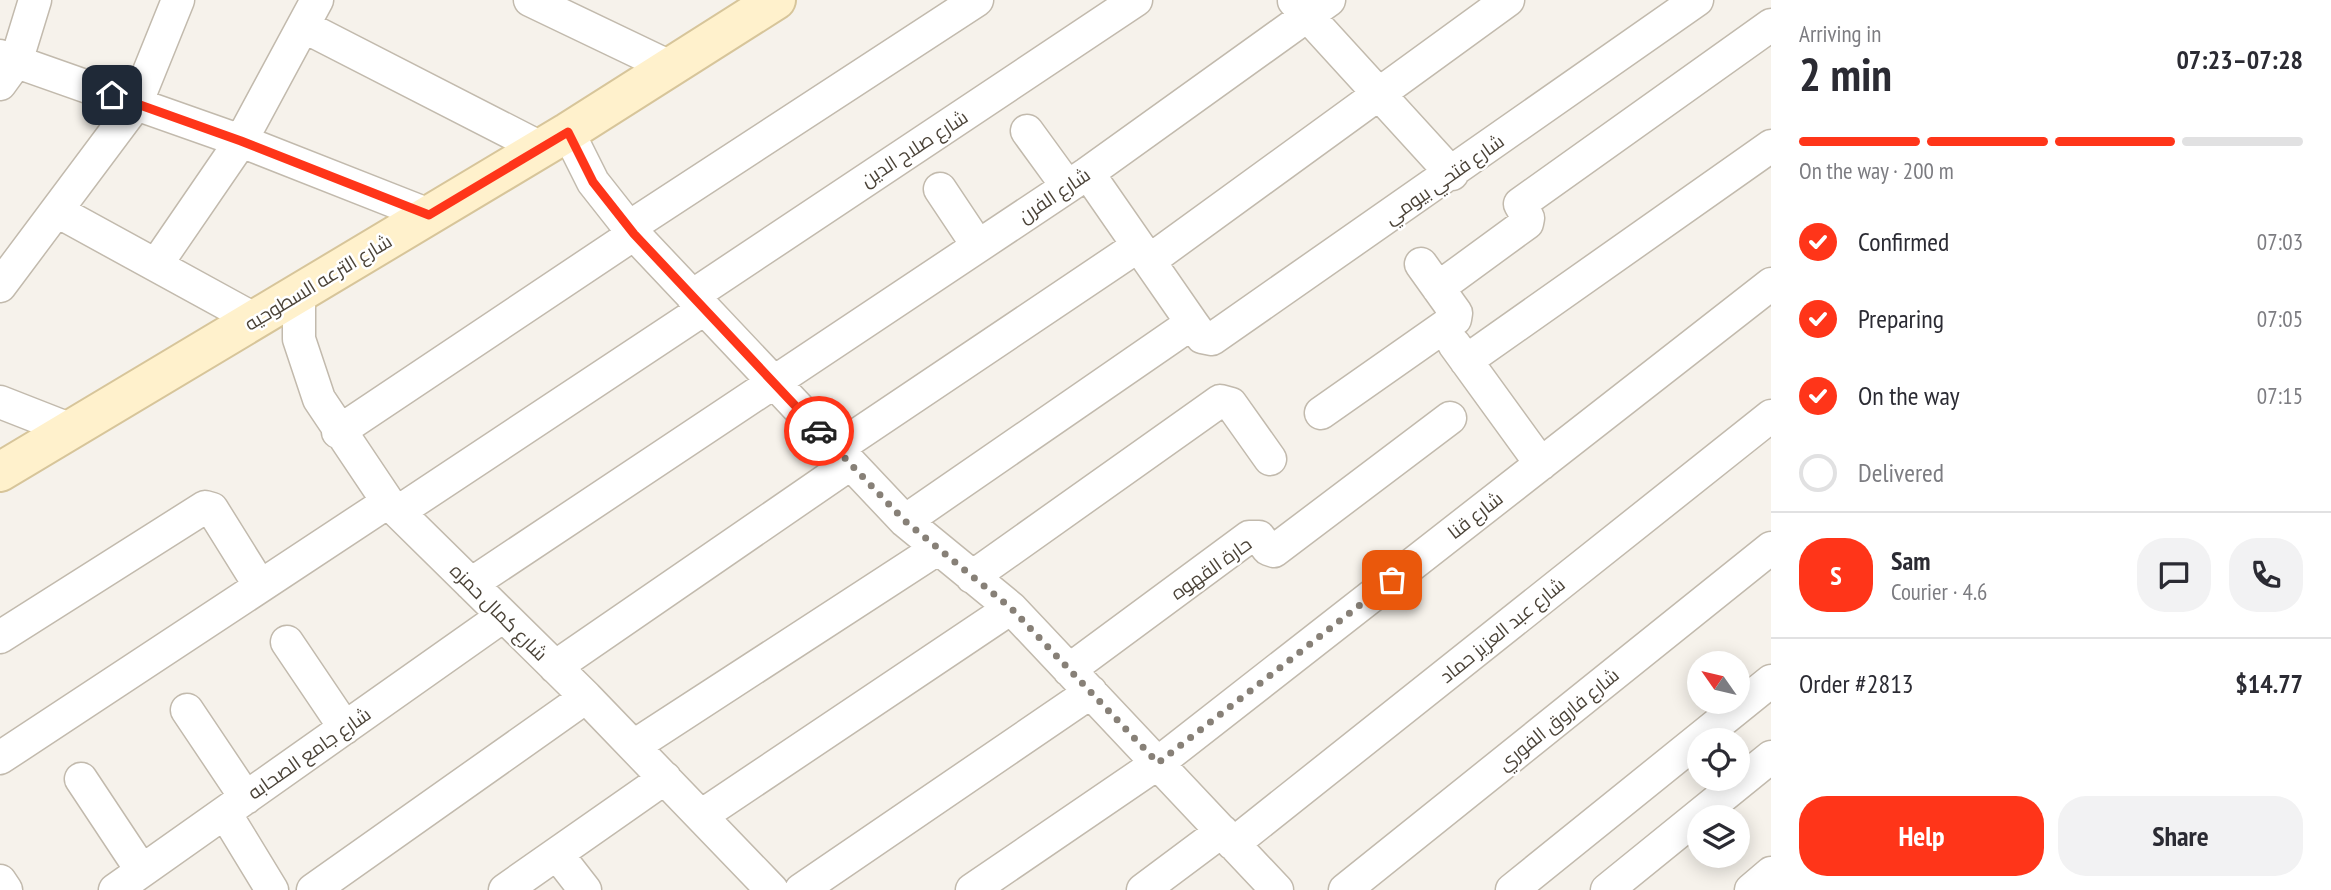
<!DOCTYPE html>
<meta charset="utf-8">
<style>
:root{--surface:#fff;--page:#f2f2f3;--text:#2b2b33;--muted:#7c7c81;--line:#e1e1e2;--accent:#ff3519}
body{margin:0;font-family:"PT Sans Narrow",Cairo,sans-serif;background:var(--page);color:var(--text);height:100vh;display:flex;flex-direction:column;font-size:26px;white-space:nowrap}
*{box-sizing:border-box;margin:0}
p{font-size:23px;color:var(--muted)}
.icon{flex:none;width:38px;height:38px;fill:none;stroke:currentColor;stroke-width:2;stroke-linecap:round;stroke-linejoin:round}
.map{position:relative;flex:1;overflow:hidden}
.side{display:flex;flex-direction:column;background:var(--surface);width:560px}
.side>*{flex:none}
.needle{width:46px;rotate:304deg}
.tools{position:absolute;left:1687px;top:651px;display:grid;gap:14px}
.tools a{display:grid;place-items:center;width:63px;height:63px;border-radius:50%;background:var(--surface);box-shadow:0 4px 18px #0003;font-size:35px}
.pin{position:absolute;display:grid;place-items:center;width:60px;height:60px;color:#fff;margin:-30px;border-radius:14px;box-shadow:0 4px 10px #0006}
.courier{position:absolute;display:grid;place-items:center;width:70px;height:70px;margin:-35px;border:5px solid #ff3519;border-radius:50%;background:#fff;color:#222;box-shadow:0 2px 9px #0007}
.summary em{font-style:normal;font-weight:800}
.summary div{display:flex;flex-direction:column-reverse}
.summary{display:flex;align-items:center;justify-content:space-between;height:119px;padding:0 28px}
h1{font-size:46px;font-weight:800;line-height:52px}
.bar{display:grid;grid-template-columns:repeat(4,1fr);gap:10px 7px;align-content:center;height:84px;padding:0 28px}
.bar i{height:9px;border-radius:5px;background:var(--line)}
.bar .active{background:var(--accent)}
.bar p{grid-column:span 4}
.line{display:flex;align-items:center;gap:18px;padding:0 28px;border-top:2px solid var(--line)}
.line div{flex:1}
.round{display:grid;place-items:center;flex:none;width:74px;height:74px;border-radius:28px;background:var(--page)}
ol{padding:0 28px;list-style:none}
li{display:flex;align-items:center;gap:21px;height:77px}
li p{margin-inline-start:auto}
li .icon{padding:7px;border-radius:50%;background:var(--accent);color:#fff;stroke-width:4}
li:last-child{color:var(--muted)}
li i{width:38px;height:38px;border:4px solid var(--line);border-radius:50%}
.button{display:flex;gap:14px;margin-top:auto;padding:14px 28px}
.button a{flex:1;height:80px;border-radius:28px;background:var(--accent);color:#fff;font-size:28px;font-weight:800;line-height:80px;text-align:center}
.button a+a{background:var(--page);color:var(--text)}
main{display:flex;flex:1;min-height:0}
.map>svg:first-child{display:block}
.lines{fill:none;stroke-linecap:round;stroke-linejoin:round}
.street-casing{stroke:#c2baad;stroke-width:35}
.secondary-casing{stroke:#d7c59a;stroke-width:42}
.street{stroke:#fff;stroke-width:32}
.secondary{stroke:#fff1cc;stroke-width:38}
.done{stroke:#878077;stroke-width:7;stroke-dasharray:0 12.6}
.route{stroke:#ff3519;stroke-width:9}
.labels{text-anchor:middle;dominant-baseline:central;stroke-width:5;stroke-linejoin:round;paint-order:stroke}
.street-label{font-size:19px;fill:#4b4338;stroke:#fff}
</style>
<main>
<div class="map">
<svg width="1771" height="890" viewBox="0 0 1771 890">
<rect width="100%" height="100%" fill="#f6f2eb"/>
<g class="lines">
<!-- street casing -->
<g class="street-casing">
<path id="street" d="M530,0L670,67
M1294,1L1452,174
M303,26L541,148
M0,56L241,141L429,215
M0,84L16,62L35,0
M1027,131L1067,186
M568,132L593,182L634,234L905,521L1011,608L1277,890
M1088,173L1192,323L1202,337L1212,339L1697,0
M940,189L978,246
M57,211L254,319
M628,228L977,0
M1149,261L1508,0
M156,265L241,141L317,0
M0,286L136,104L178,0
M1438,288L1527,223L1528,218L1520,204L1771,25
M299,293V339L319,399L388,502L586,697L772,890
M692,296L1136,0
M1454,344L1541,464
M1466,361L1771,146
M0,402L69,429
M1321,413L1455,319L1456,313L1421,264
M338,432L634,234
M836,449L1138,246
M398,512L704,309
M905,521L1192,323
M972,577L1220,401L1231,404L1270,459
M471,584L1088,173L1329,0
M0,637L205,507L212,509L260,586
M287,642L345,728
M555,667L850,464
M1069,670L1249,537H1259L1268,549L1274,551L1450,418
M187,710L246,798
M634,746L937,549
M0,758L388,502
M81,779L142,871
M225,813L272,890
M701,816L1011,608
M1233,844L1771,416
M557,854L585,890
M0,881L6,890
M115,890L503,616
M313,890L586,697
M505,890L665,778
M801,890L1091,692
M972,890L1158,763L1771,284
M1143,890L1222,831
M1345,890L1771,548
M1512,890L1771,681
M1607,890L1771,757
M1751,890L1771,873"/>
</g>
<!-- secondary casing -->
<g class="secondary-casing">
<path id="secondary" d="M0,472L568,132L776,0"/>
</g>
<!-- street -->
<use href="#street" class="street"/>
<!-- secondary -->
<use href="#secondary" class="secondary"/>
</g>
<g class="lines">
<!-- done -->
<path class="done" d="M819,431L905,521L1011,608L1158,763L1392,580"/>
<!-- route -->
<path class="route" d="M112,95L241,141L429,215L568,132L593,182L634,234L819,431"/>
</g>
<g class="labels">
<!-- street labels -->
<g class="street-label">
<text transform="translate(914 148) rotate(-33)">شارع صلاح الدين</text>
<text transform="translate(1444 179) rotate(-35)">شارع فتحي بيومي</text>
<text transform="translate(1054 195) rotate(-34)">شارع الفرن</text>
<text transform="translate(318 282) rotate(-31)">شارع الترعه السطوحيه</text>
<text transform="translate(1475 515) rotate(-38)">شارع قنا</text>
<text transform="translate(1211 568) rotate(-35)">حارة القهوه</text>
<text transform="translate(499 612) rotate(45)">شارع كمال حمزه</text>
<text transform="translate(1502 630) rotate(-39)">شارع عبد العزيز حماد</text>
<text transform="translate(1558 719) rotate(-39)">شارع فاروق الفوري</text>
<text transform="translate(309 753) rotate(-35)">شارع جامع الصحابه</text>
</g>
</g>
</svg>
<div class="tools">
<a><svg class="needle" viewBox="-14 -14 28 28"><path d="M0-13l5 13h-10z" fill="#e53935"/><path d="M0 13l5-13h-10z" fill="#7c7c81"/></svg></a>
<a><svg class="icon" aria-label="locate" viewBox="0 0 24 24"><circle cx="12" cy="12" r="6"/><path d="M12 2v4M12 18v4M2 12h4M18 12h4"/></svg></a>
<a><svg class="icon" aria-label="layers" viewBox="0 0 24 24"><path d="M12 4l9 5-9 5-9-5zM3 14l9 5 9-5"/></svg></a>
</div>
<div class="pin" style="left:1392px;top:580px;background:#ea580c"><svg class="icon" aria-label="bag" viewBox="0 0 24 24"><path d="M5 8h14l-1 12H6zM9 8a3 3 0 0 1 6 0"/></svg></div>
<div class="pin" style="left:112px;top:95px;background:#1f2937"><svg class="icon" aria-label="home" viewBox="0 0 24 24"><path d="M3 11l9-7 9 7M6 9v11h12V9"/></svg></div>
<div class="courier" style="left:819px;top:431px"><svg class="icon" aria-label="car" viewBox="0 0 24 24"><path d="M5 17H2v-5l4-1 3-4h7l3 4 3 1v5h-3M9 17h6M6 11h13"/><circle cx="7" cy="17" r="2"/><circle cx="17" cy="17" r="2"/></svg></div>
</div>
<section class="side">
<div class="summary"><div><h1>2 min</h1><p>Arriving in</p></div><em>07:23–07:28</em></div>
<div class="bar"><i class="active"></i><i class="active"></i><i class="active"></i><i></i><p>On the way · 200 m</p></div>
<ol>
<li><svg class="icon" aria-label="check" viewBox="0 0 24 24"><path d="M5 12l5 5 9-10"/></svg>Confirmed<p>07:03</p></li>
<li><svg class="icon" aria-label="check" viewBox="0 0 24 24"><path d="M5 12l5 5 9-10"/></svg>Preparing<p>07:05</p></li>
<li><svg class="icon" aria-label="check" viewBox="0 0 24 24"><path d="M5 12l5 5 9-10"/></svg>On the way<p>07:15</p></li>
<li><i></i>Delivered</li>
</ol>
<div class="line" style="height:126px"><b class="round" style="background:var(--accent);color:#fff">S</b><div><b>Sam</b><p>Courier · 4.6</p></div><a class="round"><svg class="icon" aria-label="chat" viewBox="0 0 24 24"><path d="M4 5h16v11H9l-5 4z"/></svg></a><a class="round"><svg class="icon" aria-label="phone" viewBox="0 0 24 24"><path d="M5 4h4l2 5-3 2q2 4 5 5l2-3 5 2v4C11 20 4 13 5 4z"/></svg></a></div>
<div class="line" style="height:91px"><div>Order #2813</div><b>$14.77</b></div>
<div class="button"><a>Help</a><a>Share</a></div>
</section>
</main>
